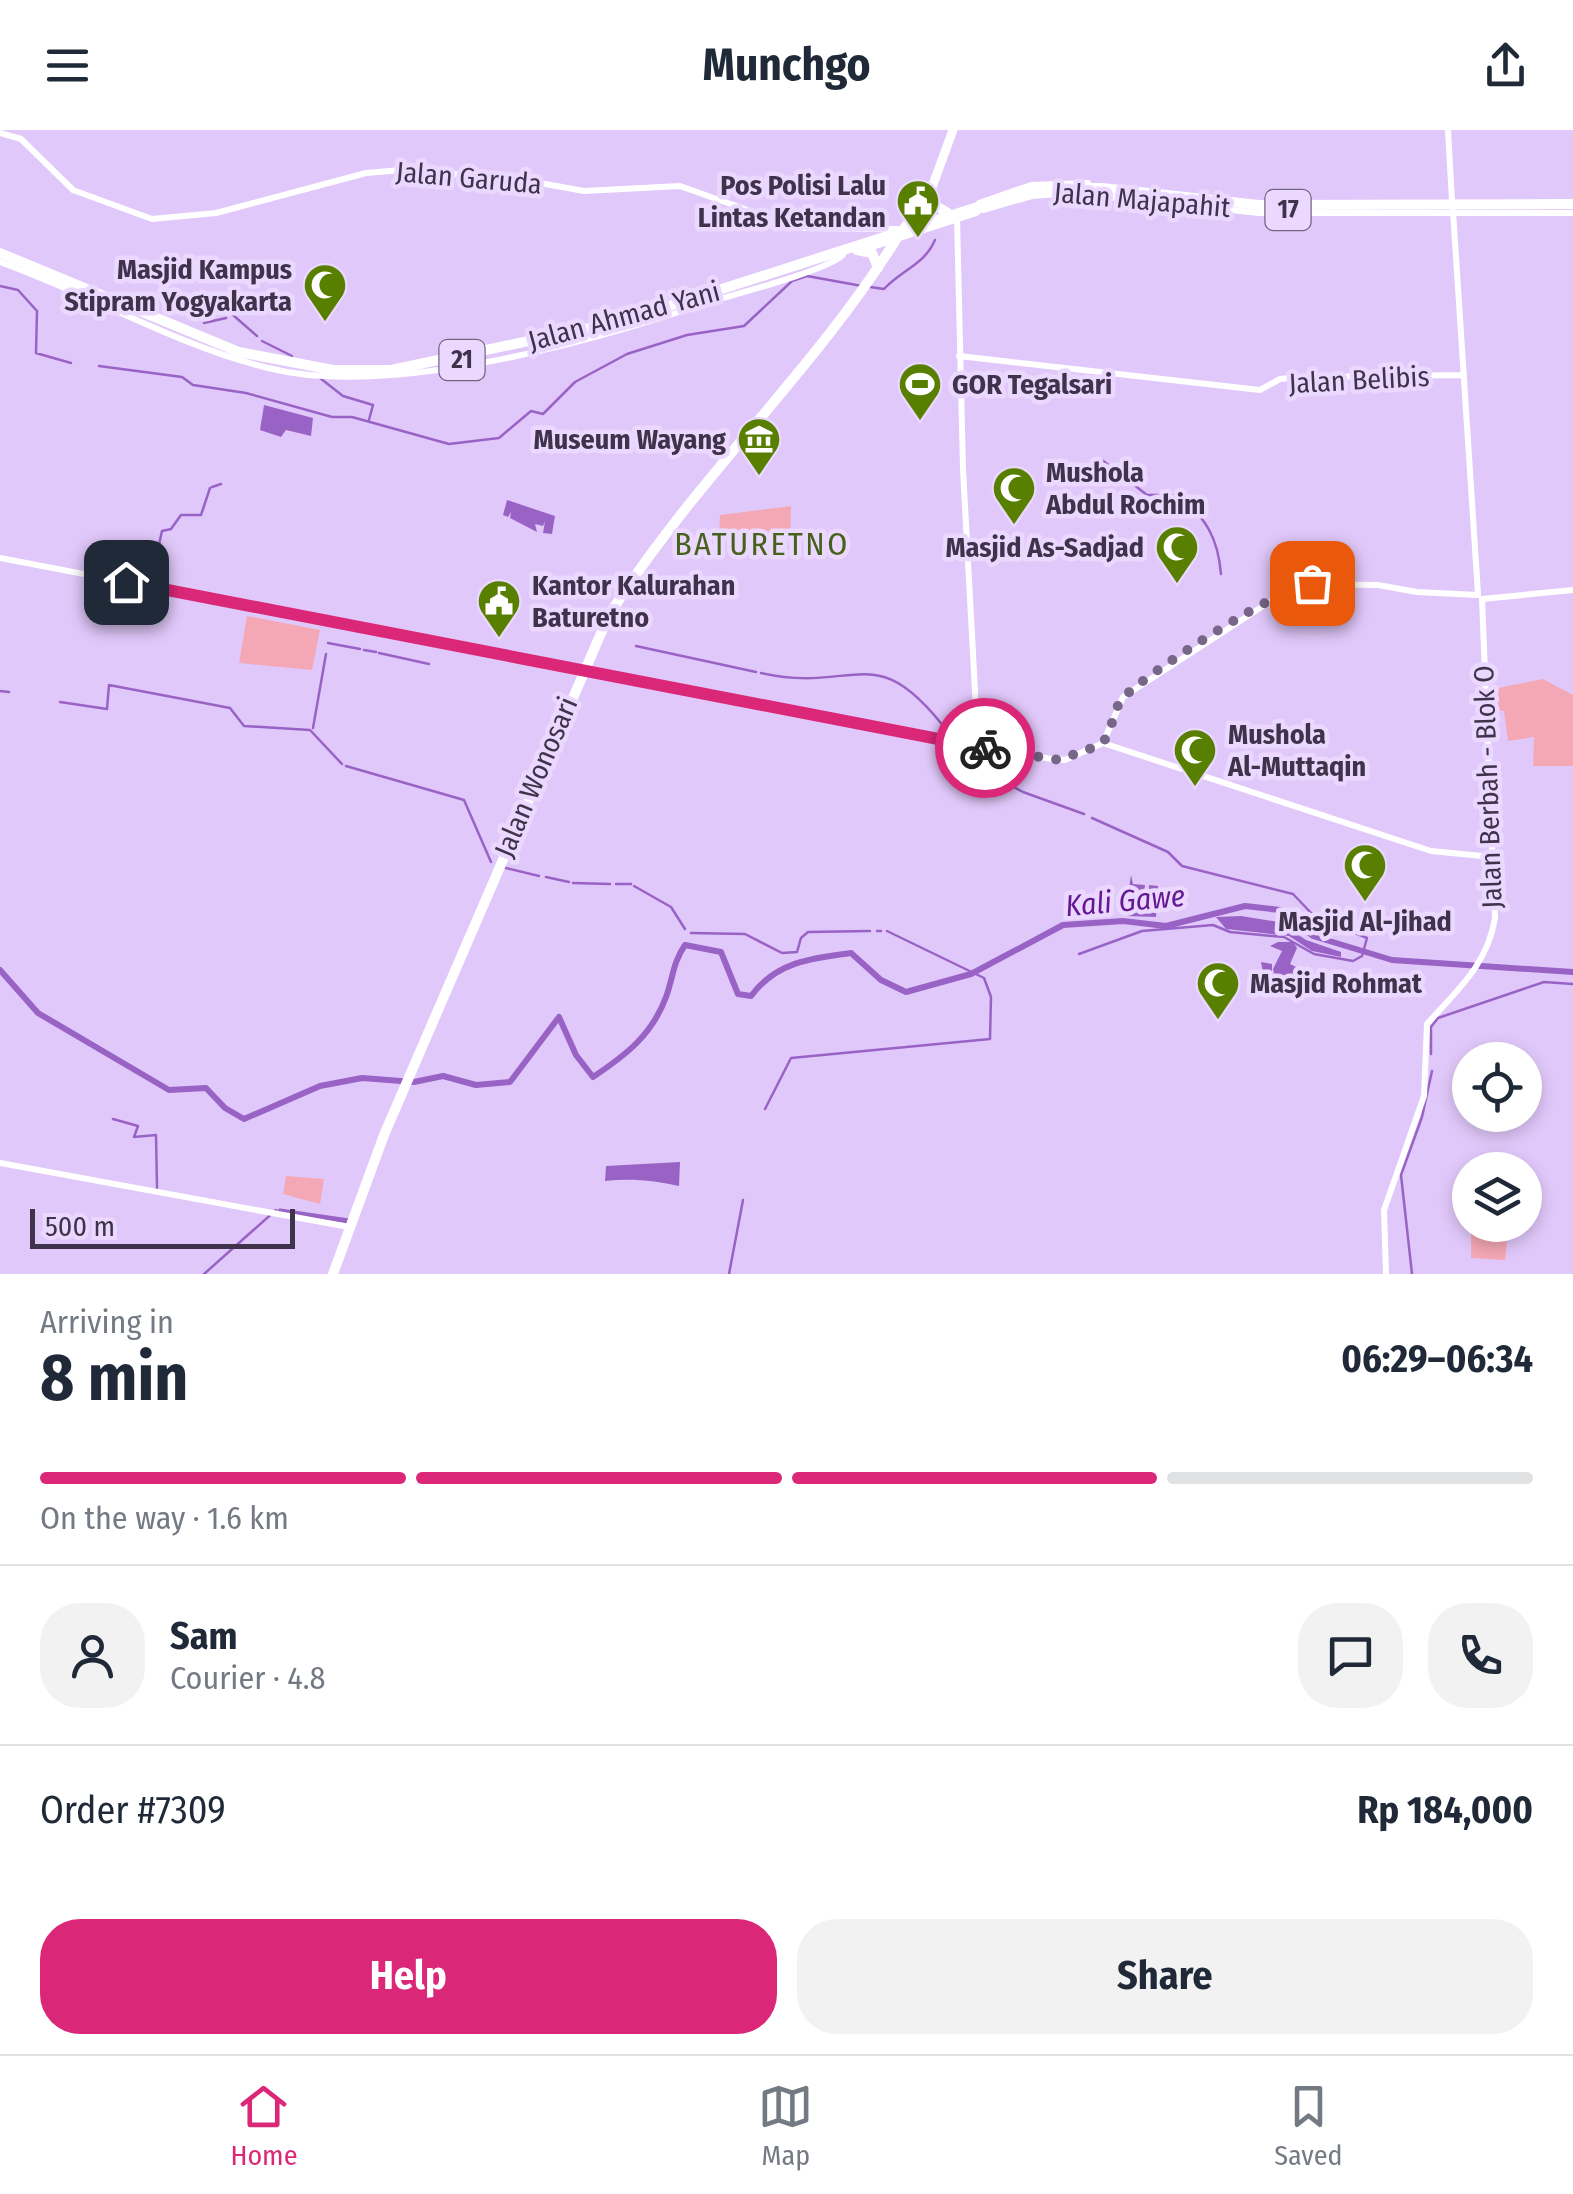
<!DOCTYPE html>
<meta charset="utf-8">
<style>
:root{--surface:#fff;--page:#f2f2f3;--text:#1f2937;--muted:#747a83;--line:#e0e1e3;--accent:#db2777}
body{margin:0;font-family:"Fira Sans Condensed",sans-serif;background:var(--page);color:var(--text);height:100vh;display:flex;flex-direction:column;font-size:38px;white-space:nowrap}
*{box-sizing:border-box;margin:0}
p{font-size:32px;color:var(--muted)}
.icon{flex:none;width:55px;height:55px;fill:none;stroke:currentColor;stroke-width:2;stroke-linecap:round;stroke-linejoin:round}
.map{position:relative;height:1144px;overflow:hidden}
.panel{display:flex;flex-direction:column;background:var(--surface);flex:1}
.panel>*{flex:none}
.fabs{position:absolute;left:1452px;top:912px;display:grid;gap:20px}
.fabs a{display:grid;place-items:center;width:90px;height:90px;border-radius:50%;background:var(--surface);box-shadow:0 5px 15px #0003;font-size:50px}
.scale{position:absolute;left:30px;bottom:25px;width:265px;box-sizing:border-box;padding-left:10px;border:5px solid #3f324b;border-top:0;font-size:28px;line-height:35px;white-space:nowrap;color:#3f324b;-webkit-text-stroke:8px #ebd8fe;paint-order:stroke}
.pin{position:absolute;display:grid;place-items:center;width:85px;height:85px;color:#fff;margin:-42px;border-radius:20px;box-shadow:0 5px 15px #0006}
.courier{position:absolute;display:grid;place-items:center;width:100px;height:100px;margin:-50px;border:8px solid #db2777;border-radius:50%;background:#fff;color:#222;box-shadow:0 2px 12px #0007}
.summary em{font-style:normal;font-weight:700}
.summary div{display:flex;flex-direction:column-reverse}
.summary{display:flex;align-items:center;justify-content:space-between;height:170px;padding:0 40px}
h1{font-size:65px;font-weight:700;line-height:75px}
.bar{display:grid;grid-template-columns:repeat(4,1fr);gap:15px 10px;align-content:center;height:120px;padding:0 40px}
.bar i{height:12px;border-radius:8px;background:var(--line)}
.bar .current{background:var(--accent)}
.bar p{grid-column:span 4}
.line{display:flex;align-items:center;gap:25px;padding:0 40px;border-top:2px solid var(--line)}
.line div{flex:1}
.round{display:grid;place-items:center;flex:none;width:105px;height:105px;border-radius:40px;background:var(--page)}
.button{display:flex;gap:20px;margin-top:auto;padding:20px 40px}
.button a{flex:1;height:115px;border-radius:40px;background:var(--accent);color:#fff;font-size:40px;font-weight:700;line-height:115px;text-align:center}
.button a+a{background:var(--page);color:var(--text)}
header{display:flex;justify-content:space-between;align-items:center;height:130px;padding:0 40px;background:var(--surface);font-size:45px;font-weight:700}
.menu{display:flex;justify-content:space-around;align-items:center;height:140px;border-top:2px solid var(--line);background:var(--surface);font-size:28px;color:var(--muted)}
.menu a{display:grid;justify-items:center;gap:5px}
.menu .current{color:var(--accent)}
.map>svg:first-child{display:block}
.green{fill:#f4a8b5}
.water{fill:#9963c6}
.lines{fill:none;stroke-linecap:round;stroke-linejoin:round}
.stream{stroke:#9963c6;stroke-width:2.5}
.canal{stroke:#9963c6;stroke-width:5}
.river{stroke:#9963c6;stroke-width:6}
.secondary{stroke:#fff;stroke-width:6}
.primary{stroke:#fff;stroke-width:9}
.highway{stroke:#fff;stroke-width:10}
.done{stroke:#786688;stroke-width:10;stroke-dasharray:0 18}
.route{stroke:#db2777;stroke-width:12}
.labels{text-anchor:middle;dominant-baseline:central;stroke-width:9;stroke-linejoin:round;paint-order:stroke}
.shield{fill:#ebd8fe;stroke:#736481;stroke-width:2.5}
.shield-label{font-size:25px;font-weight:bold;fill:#3f324b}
.street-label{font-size:28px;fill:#3f324b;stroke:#ebd8fe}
.poi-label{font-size:28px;font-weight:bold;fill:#3f324b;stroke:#ebd8fe;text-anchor:start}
.water-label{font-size:30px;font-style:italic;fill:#641892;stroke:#ebd8fe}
.quarter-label{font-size:32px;letter-spacing:2.5px;fill:#47611c;stroke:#ebd8fe}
</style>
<header><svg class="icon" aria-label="menu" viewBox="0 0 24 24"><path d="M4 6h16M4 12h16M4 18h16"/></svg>Munchgo<svg class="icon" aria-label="share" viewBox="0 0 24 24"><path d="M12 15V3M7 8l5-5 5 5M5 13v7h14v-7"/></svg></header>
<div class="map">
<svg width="1573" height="1144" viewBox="0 0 1573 1144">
<rect width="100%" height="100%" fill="#e1c8fa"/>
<!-- green -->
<path class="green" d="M791,376L790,409L719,406L720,385Z
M247,486L320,500L312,540L239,533Z
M1543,549L1573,565V636H1533L1534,607L1508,611L1504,581L1490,580L1488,560Z
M286,1046L324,1049L320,1074L283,1064Z
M1471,1095H1498V1100L1508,1102L1505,1130L1471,1128Z"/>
<!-- water -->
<path class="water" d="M264,275L313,288L311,306L286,300L281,307L260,300Z
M507,370L555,386L552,404L543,403L545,391L543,396L535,394L537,402L510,388L511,382L508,387L503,385Z
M1131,745L1133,754L1145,755L1144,763H1149V755L1158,756L1156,787L1127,786V780H1149L1126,779Z
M1241,786L1279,792L1306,810L1341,822V827L1312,821L1289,806L1226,799L1216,787Z
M1278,812H1293L1297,818L1290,834L1298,838L1296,848L1287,846L1284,854L1275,849L1265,852L1261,832L1272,834V843L1275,847L1273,839L1282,821L1270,816Z
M680,1032L679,1056C657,1051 632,1048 605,1051L606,1036Z"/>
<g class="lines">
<!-- stream -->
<path class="stream" d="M0,156L18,160L37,181L36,223L71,233
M870,157L884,159C902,140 925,134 935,110
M233,185L257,206
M204,193L226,188
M262,211L292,226
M99,236L182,247L193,255L246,263L332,287H352L449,314L499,308L531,281L543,284L575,252L627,224L687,205L744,196L792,151L807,146L862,156
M320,248L343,266L373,275L369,290
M1102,330L1147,365H1177C1206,387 1218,408 1221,444
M212,357L221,354
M140,452L157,423L162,401L171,399L181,385H201L210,358
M328,513L360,519
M636,516L756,542
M364,520L376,522
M379,523L429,534
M761,543C859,565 874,503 951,606
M0,561L9,562
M60,572L107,579L109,555L230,578L244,596L310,600L342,634
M313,598L326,524
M957,616L974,634
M346,636L464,670L491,732
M984,641L1023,662L1084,684
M502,737L539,746
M546,747L569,752
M573,753L610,754
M616,754H631
M634,756L671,777L685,799
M877,801H881
M691,803L745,804L782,823L797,822L801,808L808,802L870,801
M1079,824L1142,801L1213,795L1230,802L1284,807L1314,824L1353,831L1362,826L1367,808L1314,786L1293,764L1182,736L1168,722L1092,688
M1431,924V897L1438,888L1544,852L1573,854
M765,979L791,928L990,909L991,867L984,848L887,801
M113,989L138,996L134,1007L156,1005L157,1058
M204,1144L276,1080
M729,1144L743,1070
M1412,1144L1401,1045L1422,987L1432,941"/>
<!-- canal -->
<path class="canal" d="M280,1081L349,1091"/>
<!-- river -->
<path class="river" d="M0,840L38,883L169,960L206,958L225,978L244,989L320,956L362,948L414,952L443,946L476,955L510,952L559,887L576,925L593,947C626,925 652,905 666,867C673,848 673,832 685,815L721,822L738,864L751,866C776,832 811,828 851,823L881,850L906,862L971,844L1063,795L1123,791L1166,796L1245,776L1280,780L1313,806L1392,830L1573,842"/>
<!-- secondary -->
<path class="secondary" d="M1448,0L1452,71
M0,3L21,9L73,60L152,89L216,83L366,43L401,40L518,49L584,61L680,56L798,98L900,99
M979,73L1031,55L1088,53
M983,80L1032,66L1071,63L1259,83H1573
M1453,81L1478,464
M957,88L963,339L978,616
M0,132C90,164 175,215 268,238C387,268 584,214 700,175C728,166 827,141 843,125
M959,226L1260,260L1280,249L1299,247L1464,245
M0,428L1051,629L1065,630L1103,613
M1482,469L1573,460
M1103,613L1123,567L1297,454L1378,455L1417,462L1478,465
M1103,613L1431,721L1493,727
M0,1033L349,1097
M1386,1144L1384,1080L1424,966L1427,894C1457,860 1487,836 1495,788L1482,469"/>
<!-- primary -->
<path class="primary" d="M903,99L931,60L953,0"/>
<!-- highway -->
<path class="highway" d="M929,63L936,76L948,83
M869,116L976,81
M857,120L872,123L878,138
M0,123L239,222L333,240H391L619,192L1037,58H1102L1259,75L1573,74
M333,1144L384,1005L608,487C692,352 813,243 897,108"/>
</g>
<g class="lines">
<!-- done -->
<path class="done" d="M985,618L1059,630L1100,615C1114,603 1111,580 1124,567C1145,544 1285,454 1312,453"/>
<!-- route -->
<path class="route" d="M126,452L985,618"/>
</g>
<!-- icons -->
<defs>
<g id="civic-pin" transform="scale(2.25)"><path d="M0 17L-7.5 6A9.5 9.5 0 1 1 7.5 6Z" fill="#587f00" stroke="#ebd8fe"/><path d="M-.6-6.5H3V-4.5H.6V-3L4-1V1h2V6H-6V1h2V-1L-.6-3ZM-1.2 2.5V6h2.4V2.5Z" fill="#fff"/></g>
<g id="mosque-pin" transform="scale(2.25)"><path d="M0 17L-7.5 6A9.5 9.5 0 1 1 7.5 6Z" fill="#587f00" stroke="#ebd8fe"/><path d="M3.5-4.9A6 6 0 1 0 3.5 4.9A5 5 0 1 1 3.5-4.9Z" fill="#fff"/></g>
<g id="stadium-pin" transform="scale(2.25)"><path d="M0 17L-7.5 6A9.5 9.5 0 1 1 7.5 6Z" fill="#587f00" stroke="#ebd8fe"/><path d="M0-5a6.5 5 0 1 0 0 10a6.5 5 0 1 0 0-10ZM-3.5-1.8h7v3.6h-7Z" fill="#fff"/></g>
<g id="museum-pin" transform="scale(2.25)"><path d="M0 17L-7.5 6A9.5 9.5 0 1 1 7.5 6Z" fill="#587f00" stroke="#ebd8fe"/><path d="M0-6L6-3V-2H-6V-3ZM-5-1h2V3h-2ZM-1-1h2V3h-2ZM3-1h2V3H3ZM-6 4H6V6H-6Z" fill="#fff"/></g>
</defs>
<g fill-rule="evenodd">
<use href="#civic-pin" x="918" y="71"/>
<use href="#mosque-pin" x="325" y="155"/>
<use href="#stadium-pin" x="920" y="254"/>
<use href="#museum-pin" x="759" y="309"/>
<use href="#mosque-pin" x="1014" y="358"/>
<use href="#mosque-pin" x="1177" y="417"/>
<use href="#civic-pin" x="499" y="471"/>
<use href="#mosque-pin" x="1195" y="620"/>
<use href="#mosque-pin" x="1365" y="735"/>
<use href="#mosque-pin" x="1218" y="853"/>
</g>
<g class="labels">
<!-- shield labels -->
<g class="shield">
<rect x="1265.5" y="60" width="45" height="40" rx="8"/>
<rect x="439.5" y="210" width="45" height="40" rx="8"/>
</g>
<g class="shield-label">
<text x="1288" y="80">17</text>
<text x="462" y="230">21</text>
</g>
<!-- street labels -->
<g class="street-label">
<text transform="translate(469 48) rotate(5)">Jalan Garuda</text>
<text transform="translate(1142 70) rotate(5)">Jalan Majapahit</text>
<text transform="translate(624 186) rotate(-15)">Jalan Ahmad Yani</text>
<text transform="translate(1359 250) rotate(-3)">Jalan Belibis</text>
<text transform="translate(536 647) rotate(-67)">Jalan Wonosari</text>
<text transform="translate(1488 657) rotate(-92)">Jalan Berbah - Blok O</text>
</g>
<!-- poi labels -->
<g class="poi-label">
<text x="886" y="55" text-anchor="end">Pos Polisi Lalu<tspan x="886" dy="32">Lintas Ketandan</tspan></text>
<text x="292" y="139" text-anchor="end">Masjid Kampus<tspan x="292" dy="32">Stipram Yogyakarta</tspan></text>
<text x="952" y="254">GOR Tegalsari</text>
<text x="726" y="309" text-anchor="end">Museum Wayang</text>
<text x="1046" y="342">Mushola<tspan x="1046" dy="32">Abdul Rochim</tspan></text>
<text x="1144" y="417" text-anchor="end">Masjid As-Sadjad</text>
<text x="532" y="455">Kantor Kalurahan<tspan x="532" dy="32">Baturetno</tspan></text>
<text x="1228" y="604">Mushola<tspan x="1228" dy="32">Al-Muttaqin</tspan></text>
<text x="1365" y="791" text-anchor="middle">Masjid Al-Jihad</text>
<text x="1250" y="853">Masjid Rohmat</text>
</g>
<!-- water labels -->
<g class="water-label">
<text transform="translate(1125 771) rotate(-5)">Kali Gawe</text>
</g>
<!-- quarter labels -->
<g class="quarter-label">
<text x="762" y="414">BATURETNO</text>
</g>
</g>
</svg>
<div class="fabs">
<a><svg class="icon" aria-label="locate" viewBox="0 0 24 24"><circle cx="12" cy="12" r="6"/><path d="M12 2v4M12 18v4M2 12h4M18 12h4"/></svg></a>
<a><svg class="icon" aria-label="layers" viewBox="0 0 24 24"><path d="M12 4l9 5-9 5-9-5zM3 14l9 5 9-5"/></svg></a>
</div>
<div class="scale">500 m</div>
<div class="pin" style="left:1312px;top:453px;background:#ea580c"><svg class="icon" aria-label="bag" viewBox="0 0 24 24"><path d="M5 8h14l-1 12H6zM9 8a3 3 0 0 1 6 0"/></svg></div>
<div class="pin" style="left:126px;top:452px;background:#1f2937"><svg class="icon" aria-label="home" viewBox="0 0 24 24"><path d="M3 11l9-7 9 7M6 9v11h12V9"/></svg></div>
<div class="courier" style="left:985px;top:618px"><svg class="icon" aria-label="bike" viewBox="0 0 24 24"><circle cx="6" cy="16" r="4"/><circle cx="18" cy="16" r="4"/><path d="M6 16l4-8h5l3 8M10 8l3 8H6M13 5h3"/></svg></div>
</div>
<section class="panel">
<div class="summary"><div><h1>8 min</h1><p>Arriving in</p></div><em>06:29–06:34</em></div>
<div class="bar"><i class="current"></i><i class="current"></i><i class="current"></i><i></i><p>On the way · 1.6 km</p></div>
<div class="line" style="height:180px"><a class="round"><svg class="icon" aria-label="person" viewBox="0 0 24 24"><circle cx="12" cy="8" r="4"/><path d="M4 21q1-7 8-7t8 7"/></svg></a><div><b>Sam</b><p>Courier · 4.8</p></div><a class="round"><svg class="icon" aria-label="chat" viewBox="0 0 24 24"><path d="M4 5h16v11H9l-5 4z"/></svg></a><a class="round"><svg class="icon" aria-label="phone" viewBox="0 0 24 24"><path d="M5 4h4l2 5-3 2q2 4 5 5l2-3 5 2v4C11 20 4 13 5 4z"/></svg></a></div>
<div class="line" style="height:130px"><div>Order #7309</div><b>Rp 184,000</b></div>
<div class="button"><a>Help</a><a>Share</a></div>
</section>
<nav class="menu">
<a class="current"><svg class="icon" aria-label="home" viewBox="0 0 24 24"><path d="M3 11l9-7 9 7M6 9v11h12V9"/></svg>Home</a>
<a><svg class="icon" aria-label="map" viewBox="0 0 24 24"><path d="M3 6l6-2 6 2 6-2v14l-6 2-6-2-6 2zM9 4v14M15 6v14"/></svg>Map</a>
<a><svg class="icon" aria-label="saved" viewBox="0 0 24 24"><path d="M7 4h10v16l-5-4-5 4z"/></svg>Saved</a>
</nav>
